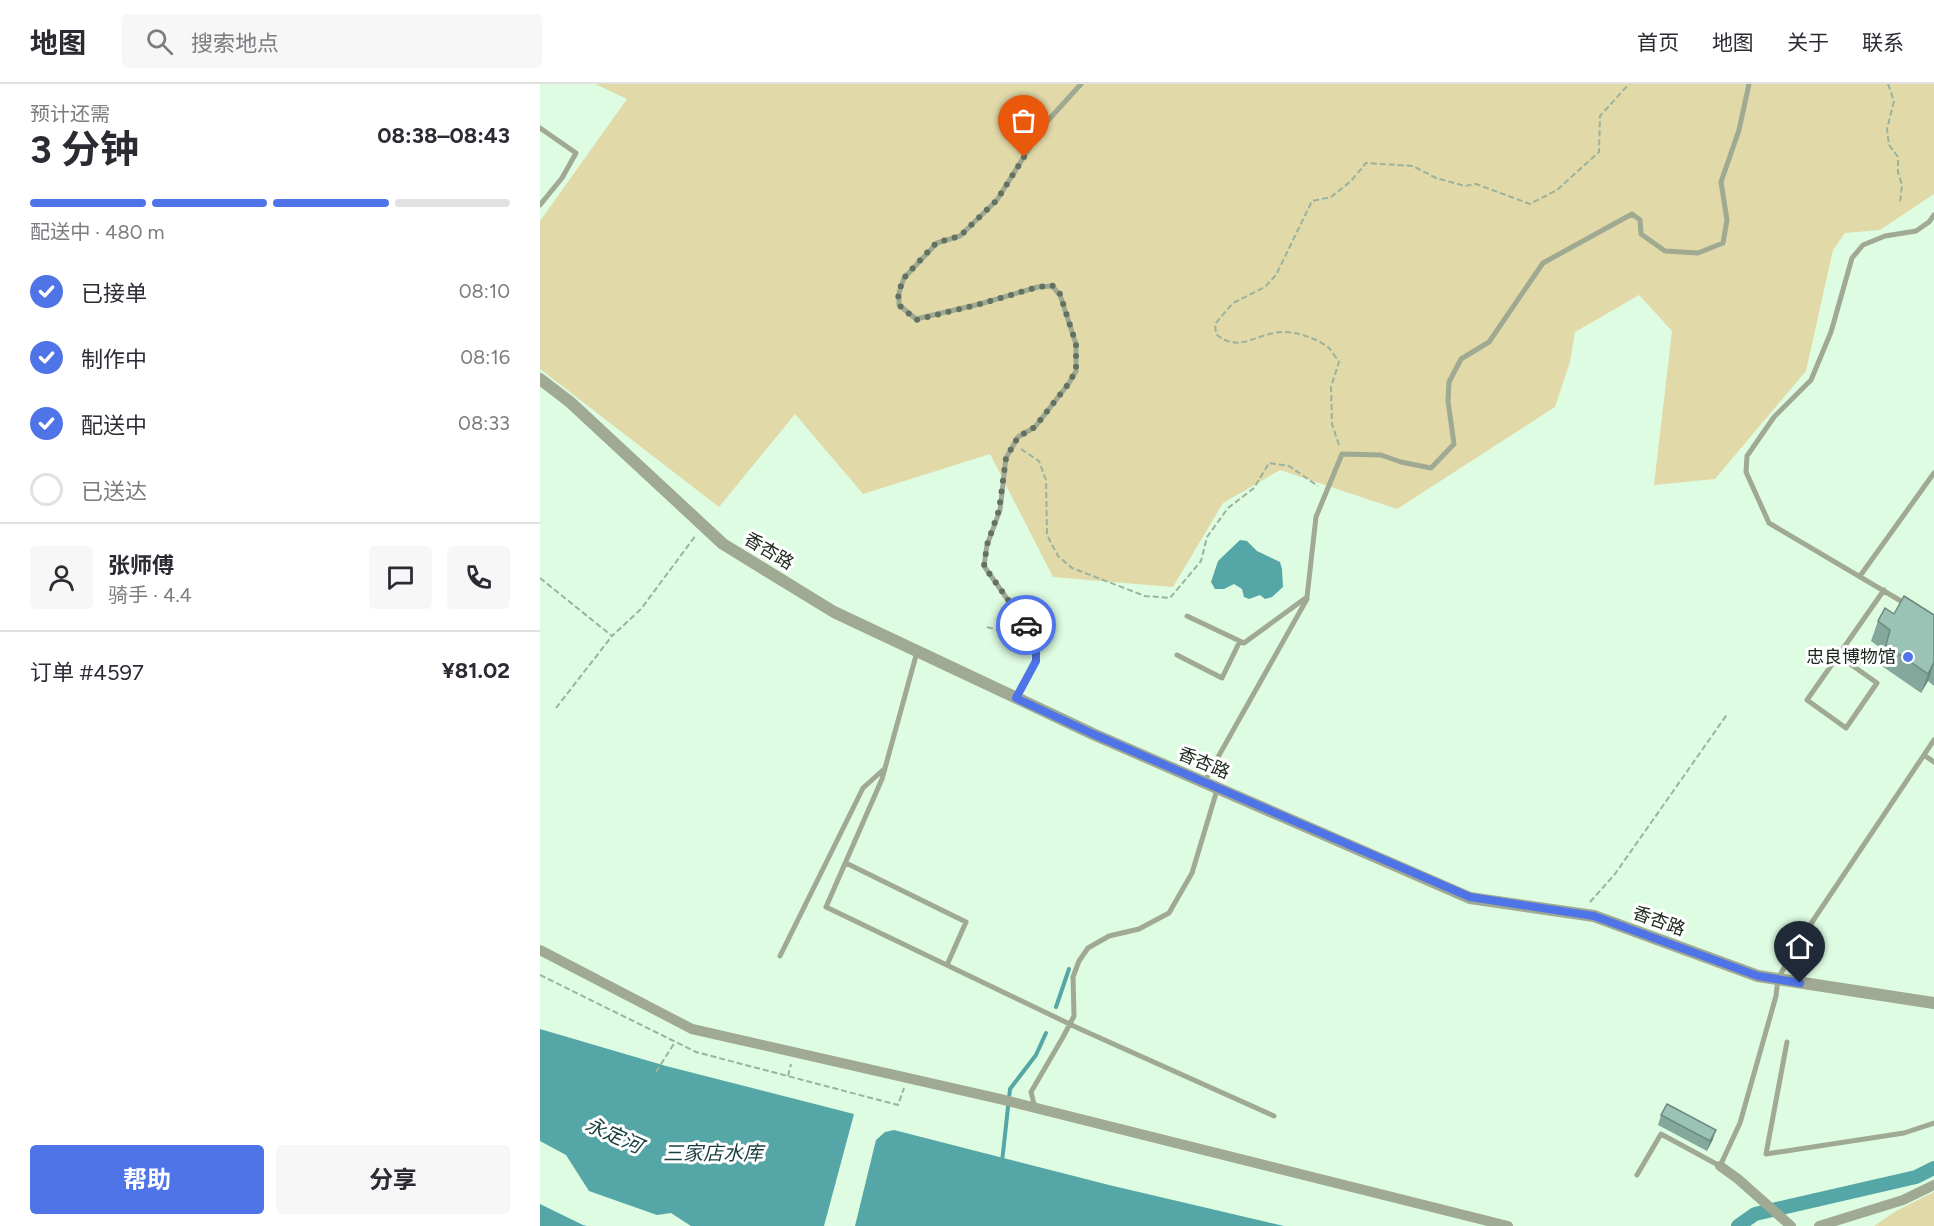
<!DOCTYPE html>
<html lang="zh">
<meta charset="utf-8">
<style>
:root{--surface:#fff;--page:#f7f7f7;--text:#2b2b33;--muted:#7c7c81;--line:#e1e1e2;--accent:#4f74e8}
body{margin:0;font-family:Figtree,"Noto Sans SC",sans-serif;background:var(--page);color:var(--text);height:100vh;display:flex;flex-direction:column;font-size:22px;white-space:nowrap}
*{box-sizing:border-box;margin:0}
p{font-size:20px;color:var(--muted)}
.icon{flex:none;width:33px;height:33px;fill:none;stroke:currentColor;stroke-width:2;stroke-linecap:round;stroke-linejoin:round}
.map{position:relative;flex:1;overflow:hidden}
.sheet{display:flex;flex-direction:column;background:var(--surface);width:540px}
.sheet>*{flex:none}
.pin{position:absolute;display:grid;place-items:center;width:51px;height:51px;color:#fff;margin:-62px -26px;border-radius:50% 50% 50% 0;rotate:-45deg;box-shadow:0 0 6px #0007}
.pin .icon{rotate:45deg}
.courier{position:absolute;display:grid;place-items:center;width:60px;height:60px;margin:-30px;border:4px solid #4f74e8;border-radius:50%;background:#fff;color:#222;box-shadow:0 2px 8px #0007}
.summary em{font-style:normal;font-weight:700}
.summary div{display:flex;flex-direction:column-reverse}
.summary{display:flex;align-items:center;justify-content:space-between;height:102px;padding:0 30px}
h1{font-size:39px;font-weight:700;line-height:45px}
.bar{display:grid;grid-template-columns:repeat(4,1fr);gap:9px 6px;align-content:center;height:72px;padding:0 30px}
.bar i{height:8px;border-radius:4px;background:var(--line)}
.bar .active{background:var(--accent)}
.bar p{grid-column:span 4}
.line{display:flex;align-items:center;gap:15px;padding:0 30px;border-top:2px solid var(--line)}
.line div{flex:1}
.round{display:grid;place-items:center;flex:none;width:63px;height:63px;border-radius:6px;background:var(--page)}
ol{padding:0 30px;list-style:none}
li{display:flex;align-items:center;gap:18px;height:66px}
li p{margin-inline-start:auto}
li .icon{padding:6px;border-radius:50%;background:var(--accent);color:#fff;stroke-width:4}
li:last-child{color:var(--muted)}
li i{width:33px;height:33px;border:3px solid var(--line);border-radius:50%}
.cta{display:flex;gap:12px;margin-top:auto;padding:12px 30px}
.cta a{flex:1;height:69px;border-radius:6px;background:var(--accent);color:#fff;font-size:24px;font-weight:700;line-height:69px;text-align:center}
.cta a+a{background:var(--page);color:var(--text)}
header{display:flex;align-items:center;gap:36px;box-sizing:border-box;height:84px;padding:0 30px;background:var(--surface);border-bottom:2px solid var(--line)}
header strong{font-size:28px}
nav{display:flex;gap:33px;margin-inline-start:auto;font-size:21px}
.search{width:420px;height:54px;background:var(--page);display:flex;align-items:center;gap:15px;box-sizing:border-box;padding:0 21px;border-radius:6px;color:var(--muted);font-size:22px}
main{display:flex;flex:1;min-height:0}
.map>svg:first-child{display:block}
.green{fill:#e1d9a8}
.water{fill:#55a6a6}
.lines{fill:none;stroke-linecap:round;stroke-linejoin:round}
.stream{stroke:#55a6a6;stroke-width:4}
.canal{stroke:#55a6a6;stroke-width:14}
.path{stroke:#9bb29d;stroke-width:2;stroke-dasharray:6 3;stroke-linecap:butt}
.service{stroke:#a0a991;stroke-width:5}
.minor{stroke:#a0a991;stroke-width:10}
.tertiary{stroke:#a0a991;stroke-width:12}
.wall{fill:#85a89c}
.shaded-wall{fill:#6c887f}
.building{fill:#9bc3b5;stroke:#6c887f;stroke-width:1.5}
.done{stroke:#617262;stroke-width:6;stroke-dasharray:0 10.8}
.route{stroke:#4f74e8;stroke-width:8}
.poi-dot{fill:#4f74e8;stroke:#fff;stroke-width:2}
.labels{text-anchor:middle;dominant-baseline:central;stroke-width:6;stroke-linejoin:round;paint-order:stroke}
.street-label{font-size:18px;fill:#1d281e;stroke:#fff}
.poi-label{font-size:18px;fill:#1d281e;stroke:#fff;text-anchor:end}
.water-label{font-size:20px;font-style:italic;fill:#183f3f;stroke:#fff}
</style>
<header>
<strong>地图</strong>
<div class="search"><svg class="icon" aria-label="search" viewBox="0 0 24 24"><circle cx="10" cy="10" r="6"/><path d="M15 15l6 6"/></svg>搜索地点</div>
<nav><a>首页</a><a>地图</a><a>关于</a><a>联系</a></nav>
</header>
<main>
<section class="sheet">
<div class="summary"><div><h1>3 分钟</h1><p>预计还需</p></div><em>08:38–08:43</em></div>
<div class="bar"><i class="active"></i><i class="active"></i><i class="active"></i><i></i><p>配送中 · 480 m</p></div>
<ol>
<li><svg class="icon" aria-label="check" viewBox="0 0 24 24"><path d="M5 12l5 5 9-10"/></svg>已接单<p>08:10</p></li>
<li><svg class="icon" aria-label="check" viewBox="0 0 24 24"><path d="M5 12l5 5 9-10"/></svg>制作中<p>08:16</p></li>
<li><svg class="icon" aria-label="check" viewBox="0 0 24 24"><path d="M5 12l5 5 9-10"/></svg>配送中<p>08:33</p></li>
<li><i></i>已送达</li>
</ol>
<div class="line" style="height:108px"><a class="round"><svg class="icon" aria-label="person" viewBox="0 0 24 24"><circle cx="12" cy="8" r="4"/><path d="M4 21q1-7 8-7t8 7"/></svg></a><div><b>张师傅</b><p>骑手 · 4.4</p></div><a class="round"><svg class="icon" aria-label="chat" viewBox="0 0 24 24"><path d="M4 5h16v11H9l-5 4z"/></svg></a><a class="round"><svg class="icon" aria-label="phone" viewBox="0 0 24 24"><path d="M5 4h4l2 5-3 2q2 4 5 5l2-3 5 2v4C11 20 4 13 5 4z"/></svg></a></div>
<div class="line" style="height:78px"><div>订单 #4597</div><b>¥81.02</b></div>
<div class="cta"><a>帮助</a><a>分享</a></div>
</section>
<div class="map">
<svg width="1394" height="1142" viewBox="0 0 1394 1142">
<rect width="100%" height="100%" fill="#defce1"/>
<!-- green -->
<path class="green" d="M55,0H1394V110L1340,146L1305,149L1293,166L1266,287L1175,395L1114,401L1132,247L1099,211L1035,248L1030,278L1015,323L857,425L740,386L683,419L633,503L513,493L450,370L323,410L255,330L179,423L0,285V137L87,15Z
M1394,1108V1142H1334L1356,1127Z"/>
<!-- water -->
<path class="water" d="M700,456L707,457L717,467L740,478L742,485L743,503L732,513L725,515L720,511L709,515L704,513L702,505L694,500L684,505H675L671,498L678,477Z
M0,945L126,982L314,1030L284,1142H151L131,1129L117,1131L49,1107L26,1071L0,1057Z
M354,1046L569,1101L744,1142H315L336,1056L345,1048Z
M0,1120L43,1141L47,1142H0Z"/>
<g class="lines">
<!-- stream -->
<path class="stream" d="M516,923L529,885
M462,1078L470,1005L496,971L506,949"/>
<!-- canal -->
<path class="canal" d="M1198,1142L1215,1130L1376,1093L1394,1084"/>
<!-- path -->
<path class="path" d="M1348,0L1354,17L1347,45L1349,61L1358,73V88L1362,101L1360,119
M799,361L792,340L791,303L799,278C796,274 792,267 788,263C774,253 751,245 734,249C712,253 697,268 676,250L675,240L693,219L725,203L736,191L772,117L791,113L811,97L826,79L873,82L896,94L925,102L936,100L990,120L1017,106L1059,68L1060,32L1089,0
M481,365L499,377L506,396L507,451L518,472L532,484L605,512L630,514L661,477L667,453L688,424L714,404L729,379L749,382L778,402
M0,494L72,552L101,525L156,451
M447,543L482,553
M16,624L72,552
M1050,818L1075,790L1188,629
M0,891L156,968L358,1021L364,1004
M116,988L135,958
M248,992L251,980"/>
<!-- service -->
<path class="service" d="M0,44L36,69L22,94L0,121
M1320,492L1394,389
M1366,520L1229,439L1206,388L1207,372L1234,333L1271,296L1291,248L1312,174L1323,161L1345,152L1376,147L1389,138L1394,131
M647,532L704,559L767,513L776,433L802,370L841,371L861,378L891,384L914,360L908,317L909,298L921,275L949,258L1003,179L1092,130L1100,136L1101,150L1125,167L1158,169L1183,159L1187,136L1181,98L1199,46L1209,0
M377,568L342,695L286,823L540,945L734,1032
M637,571L682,594L700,557
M1299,572L1337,599L1306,644L1267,616L1344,506
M476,613L496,577V556L444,482L447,461L460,426L466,374L478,353L495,343L529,299L536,287V260L520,211L512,202L498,203L440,220L376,235L359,221V209L364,194L397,159L420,152L457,116L503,42L541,0
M1384,671L1394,678
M664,698L767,515
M306,779L426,838L407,881
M240,872L323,704L343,686
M1247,958L1226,1070L1364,1049L1394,1039
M495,1024L491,1008L523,953L534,932L533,893L539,877L548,864L569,852L599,845L629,829L652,789L677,706
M1097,1091L1121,1050L1180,1082L1200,1039L1236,912L1238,895L1254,865L1394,656"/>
<!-- minor -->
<path class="minor" d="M0,866L152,945L460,1015L968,1142
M1180,1082L1198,1095L1251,1142
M1279,1142L1363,1116L1394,1101"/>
<!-- tertiary -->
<path class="tertiary" d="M0,295L30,318L183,460L294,528L553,650L930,814L1054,832L1218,892L1394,919"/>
</g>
<!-- wall -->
<path class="wall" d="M1354,530L1394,531V602L1388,597L1381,609L1339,580L1343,566L1331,557L1338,537Z
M1121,1031L1173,1055L1167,1067L1118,1041Z"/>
<!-- shaded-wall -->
<path class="shaded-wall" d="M1394,579L1388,597L1381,609L1388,590Z
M1176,1046L1173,1055L1167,1067L1170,1057Z"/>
<!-- building -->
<path class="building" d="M1364,512L1394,531V578L1388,590L1346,561L1350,546L1338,537L1345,524L1354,530Z
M1127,1020L1176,1046L1170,1057L1121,1031Z"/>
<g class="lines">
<!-- done -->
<path class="done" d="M484,73L457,116L420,152L396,159L364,194L358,209L359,221L376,236L440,220L498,203L512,201L520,210L536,260V286L529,299L495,343L478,353L466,374L459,426L447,461L444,482L486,541"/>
<!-- route -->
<path class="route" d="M486,541L496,556V577L476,614L553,650L930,813L1054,832L1218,892L1260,899"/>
</g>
<!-- markers -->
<circle class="poi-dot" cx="1368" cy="573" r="6"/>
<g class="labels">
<!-- street labels -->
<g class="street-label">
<text transform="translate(229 467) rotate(31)">香杏路</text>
<text transform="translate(664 679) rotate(23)">香杏路</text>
<text transform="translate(1119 837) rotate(20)">香杏路</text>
</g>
<!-- poi labels -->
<g class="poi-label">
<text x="1356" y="573">忠良博物馆</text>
</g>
<!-- water labels -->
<g class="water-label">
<text transform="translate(74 1051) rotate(24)">永定河</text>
<text x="173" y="1069">三家店水库</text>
</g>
</g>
</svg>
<div class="pin" style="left:484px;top:73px;background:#ea580c"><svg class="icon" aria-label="bag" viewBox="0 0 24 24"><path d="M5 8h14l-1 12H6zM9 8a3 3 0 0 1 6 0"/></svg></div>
<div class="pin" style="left:1260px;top:899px;background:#1f2937"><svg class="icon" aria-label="home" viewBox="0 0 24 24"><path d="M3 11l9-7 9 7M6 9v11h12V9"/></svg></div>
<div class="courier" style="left:486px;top:541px"><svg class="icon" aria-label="car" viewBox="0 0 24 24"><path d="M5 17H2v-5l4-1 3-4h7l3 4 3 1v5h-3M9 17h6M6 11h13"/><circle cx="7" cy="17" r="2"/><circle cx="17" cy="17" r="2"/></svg></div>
</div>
</main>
